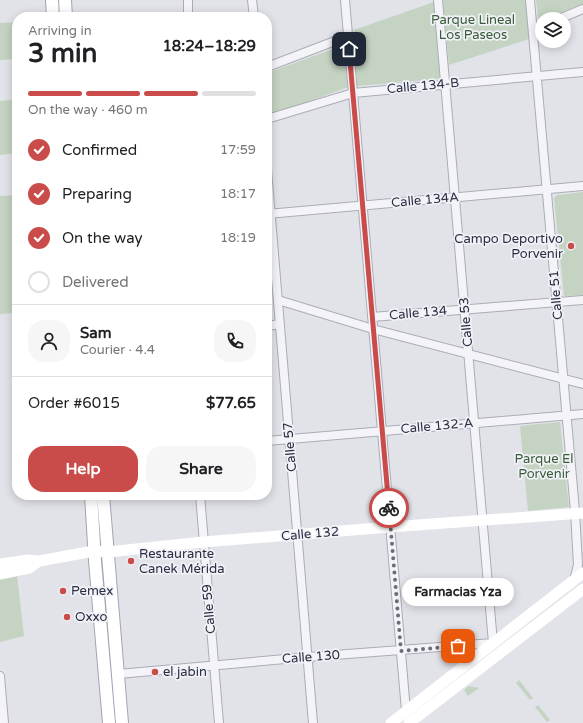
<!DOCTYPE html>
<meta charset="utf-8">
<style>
:root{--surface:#fff;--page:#f6f6f6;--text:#202124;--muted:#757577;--line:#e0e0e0;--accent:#ca4c4a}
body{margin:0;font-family:"Varela Round",sans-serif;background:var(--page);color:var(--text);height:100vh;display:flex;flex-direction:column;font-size:15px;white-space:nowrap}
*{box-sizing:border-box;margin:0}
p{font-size:13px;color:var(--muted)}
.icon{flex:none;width:22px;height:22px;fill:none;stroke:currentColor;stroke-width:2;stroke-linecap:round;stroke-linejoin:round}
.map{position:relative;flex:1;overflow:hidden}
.sheet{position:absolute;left:12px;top:12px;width:260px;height:488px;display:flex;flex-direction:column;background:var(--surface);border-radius:16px;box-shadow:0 2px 10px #0003}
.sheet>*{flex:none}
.tools{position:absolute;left:535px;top:12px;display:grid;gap:8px}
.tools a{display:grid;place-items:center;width:36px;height:36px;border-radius:50%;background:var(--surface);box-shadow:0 2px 10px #0003;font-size:20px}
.pin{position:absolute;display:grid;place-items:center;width:34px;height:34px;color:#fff;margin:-17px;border-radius:8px;box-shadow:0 2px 6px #0006}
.courier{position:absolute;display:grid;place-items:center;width:40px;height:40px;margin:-20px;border:3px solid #ca4c4a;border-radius:50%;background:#fff;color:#222;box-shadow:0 1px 5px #0007}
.bubble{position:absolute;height:28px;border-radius:14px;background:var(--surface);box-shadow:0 2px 10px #0003;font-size:13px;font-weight:800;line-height:28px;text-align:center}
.headline em{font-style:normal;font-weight:800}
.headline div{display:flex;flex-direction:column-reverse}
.headline{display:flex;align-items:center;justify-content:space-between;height:68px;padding:0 16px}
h1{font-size:26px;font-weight:800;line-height:30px}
.bar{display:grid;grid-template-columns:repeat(4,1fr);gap:6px 4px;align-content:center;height:48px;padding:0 16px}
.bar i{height:5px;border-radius:3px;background:var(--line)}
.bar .active{background:var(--accent)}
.bar p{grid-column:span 4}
.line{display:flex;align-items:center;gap:10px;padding:0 16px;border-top:1px solid var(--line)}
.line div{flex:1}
.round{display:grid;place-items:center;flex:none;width:42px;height:42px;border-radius:16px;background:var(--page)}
ol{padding:0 16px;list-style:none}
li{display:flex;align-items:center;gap:12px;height:44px}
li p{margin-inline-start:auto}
li .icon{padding:4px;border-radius:50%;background:var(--accent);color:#fff;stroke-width:4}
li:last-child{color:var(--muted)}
li i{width:22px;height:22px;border:2px solid var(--line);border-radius:50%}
.primary-button{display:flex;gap:8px;margin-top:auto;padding:8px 16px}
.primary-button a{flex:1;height:46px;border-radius:16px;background:var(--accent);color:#fff;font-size:16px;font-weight:800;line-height:46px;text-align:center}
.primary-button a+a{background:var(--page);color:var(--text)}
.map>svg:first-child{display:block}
.green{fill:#c4d3c2}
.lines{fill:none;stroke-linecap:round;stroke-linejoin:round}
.street-casing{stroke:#aaadb6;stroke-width:10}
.primary-casing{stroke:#a1a5b4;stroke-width:14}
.street{stroke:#f4f4f8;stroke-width:8}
.secondary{stroke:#fff;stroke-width:11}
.primary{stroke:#fff;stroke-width:12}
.done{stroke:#6a6d7b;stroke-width:4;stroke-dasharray:0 7.2}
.route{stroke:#ca4c4a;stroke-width:5}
.poi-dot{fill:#ca4c4a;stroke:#f0f2f7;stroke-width:1.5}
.labels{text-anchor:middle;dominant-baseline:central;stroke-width:3.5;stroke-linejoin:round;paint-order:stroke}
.park-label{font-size:13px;fill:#385b38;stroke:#f0f2f7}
.street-label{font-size:13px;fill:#2a2e40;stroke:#f0f2f7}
.poi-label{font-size:13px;fill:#2a2e40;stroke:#f0f2f7;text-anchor:start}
</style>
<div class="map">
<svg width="583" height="723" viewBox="0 0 583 723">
<rect width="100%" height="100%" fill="#e1e3e9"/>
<!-- green -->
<path class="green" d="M443,0H527L529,39L449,65Z
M536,0H583V5L549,19H542V22L539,23Z
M434,2L440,77L438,79L357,86L354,30Z
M17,22V59L0,60V23Z
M347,44L351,86L271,115H269L267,102V73Z
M17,99V153L0,155V101Z
M583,192V295L564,296L554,198L557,195Z
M17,195V313L0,314V196Z
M560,422L569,507L528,511L520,426Z
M17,575L24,636L0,642V579Z
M519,680L533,698L530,700L516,683Z
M469,686L479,688L468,696L464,690Z
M538,705L550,720L547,722L535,707Z"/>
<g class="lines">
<!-- street casing -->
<g class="street-casing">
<path id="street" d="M188,0V17
M252,0L254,17
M345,0L406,711
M438,0L493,643
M530,0L575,511L578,565L574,580
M559,19L583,9
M533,30L542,26
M267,67L348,36
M267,119L353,93L583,72
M267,170L313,723
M267,214L583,186
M278,300L373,329L583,384
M372,317L583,300
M267,326L280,324
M267,441L583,414
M200,495L219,723
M118,674L308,657L493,643
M0,676L4,723"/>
</g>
<!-- primary casing -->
<g class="primary-casing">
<path id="primary" d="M52,0L53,17
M65,0L66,17
M91,495L95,561L109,723
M103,495L122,723"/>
</g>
<!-- street -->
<use href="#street" class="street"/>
<!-- secondary -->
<path class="secondary" d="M0,564L28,560L39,561L94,551L108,552L203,542L390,527L583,513
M0,574L29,568L39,561
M391,723L583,573
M409,723L583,589"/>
<!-- primary -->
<use href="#primary" class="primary"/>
</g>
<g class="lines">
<!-- done -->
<path class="done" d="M389,508L401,651L458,646"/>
<!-- route -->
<path class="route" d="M349,49L389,508"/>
</g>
<!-- markers -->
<g class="poi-dot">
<circle cx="571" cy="246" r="4"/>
<circle cx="131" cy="561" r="4"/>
<circle cx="63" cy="591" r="4"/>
<circle cx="67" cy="617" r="4"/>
<circle cx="155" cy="672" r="4"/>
</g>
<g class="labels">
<!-- park labels -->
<g class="park-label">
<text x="473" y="20">Parque Lineal<tspan x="473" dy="15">Los Paseos</tspan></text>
<text x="544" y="459">Parque El<tspan x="544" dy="15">Porvenir</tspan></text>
</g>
<!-- street labels -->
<g class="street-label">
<text transform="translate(423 86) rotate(-5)">Calle 134-B</text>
<text transform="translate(425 200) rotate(-5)">Calle 134A</text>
<text transform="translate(556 295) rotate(-95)">Calle 51</text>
<text transform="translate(418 313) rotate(-5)">Calle 134</text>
<text transform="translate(466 322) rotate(-95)">Calle 53</text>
<text transform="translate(437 426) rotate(-5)">Calle 132-A</text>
<text transform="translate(290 447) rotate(-95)">Calle 57</text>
<text transform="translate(310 534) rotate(-5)">Calle 132</text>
<text transform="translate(209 609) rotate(-95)">Calle 59</text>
<text transform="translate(311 657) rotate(-4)">Calle 130</text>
</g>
<!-- poi labels -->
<g class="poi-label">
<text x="563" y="239" text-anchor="end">Campo Deportivo<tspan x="563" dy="15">Porvenir</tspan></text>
<text x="139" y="554">Restaurante<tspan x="139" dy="15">Canek Mérida</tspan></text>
<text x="71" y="591">Pemex</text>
<text x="75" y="617">Oxxo</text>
<text x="163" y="672">el jabin</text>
</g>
</g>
</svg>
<div class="tools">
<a><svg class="icon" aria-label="layers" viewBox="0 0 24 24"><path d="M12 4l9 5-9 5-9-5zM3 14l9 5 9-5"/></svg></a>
</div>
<div class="pin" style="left:458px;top:646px;background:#ea580c"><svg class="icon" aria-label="bag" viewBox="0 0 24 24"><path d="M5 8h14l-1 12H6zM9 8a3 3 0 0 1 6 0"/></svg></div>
<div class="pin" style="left:349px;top:49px;background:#1f2937"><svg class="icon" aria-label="home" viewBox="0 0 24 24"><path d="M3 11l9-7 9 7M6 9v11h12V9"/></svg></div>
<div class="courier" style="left:389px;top:508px"><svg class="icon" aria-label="bike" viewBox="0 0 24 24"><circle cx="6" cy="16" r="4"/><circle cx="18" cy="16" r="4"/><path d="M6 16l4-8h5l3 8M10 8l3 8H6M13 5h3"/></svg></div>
<div class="bubble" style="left:402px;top:578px;width:112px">Farmacias Yza</div>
<section class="sheet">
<div class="headline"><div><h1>3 min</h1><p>Arriving in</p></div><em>18:24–18:29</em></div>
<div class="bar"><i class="active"></i><i class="active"></i><i class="active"></i><i></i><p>On the way · 460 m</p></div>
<ol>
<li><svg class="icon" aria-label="check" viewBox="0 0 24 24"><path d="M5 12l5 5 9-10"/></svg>Confirmed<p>17:59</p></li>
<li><svg class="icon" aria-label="check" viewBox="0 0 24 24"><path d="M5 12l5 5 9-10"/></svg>Preparing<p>18:17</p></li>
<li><svg class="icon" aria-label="check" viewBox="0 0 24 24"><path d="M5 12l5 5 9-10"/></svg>On the way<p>18:19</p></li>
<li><i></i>Delivered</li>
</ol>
<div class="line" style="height:72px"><a class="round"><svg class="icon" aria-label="person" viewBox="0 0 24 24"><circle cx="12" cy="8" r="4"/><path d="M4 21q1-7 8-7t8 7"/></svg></a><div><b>Sam</b><p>Courier · 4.4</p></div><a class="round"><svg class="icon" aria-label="phone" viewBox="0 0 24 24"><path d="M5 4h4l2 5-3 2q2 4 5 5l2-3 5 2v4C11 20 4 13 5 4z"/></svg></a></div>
<div class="line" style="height:52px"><div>Order #6015</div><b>$77.65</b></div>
<div class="primary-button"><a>Help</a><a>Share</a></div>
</section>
</div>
